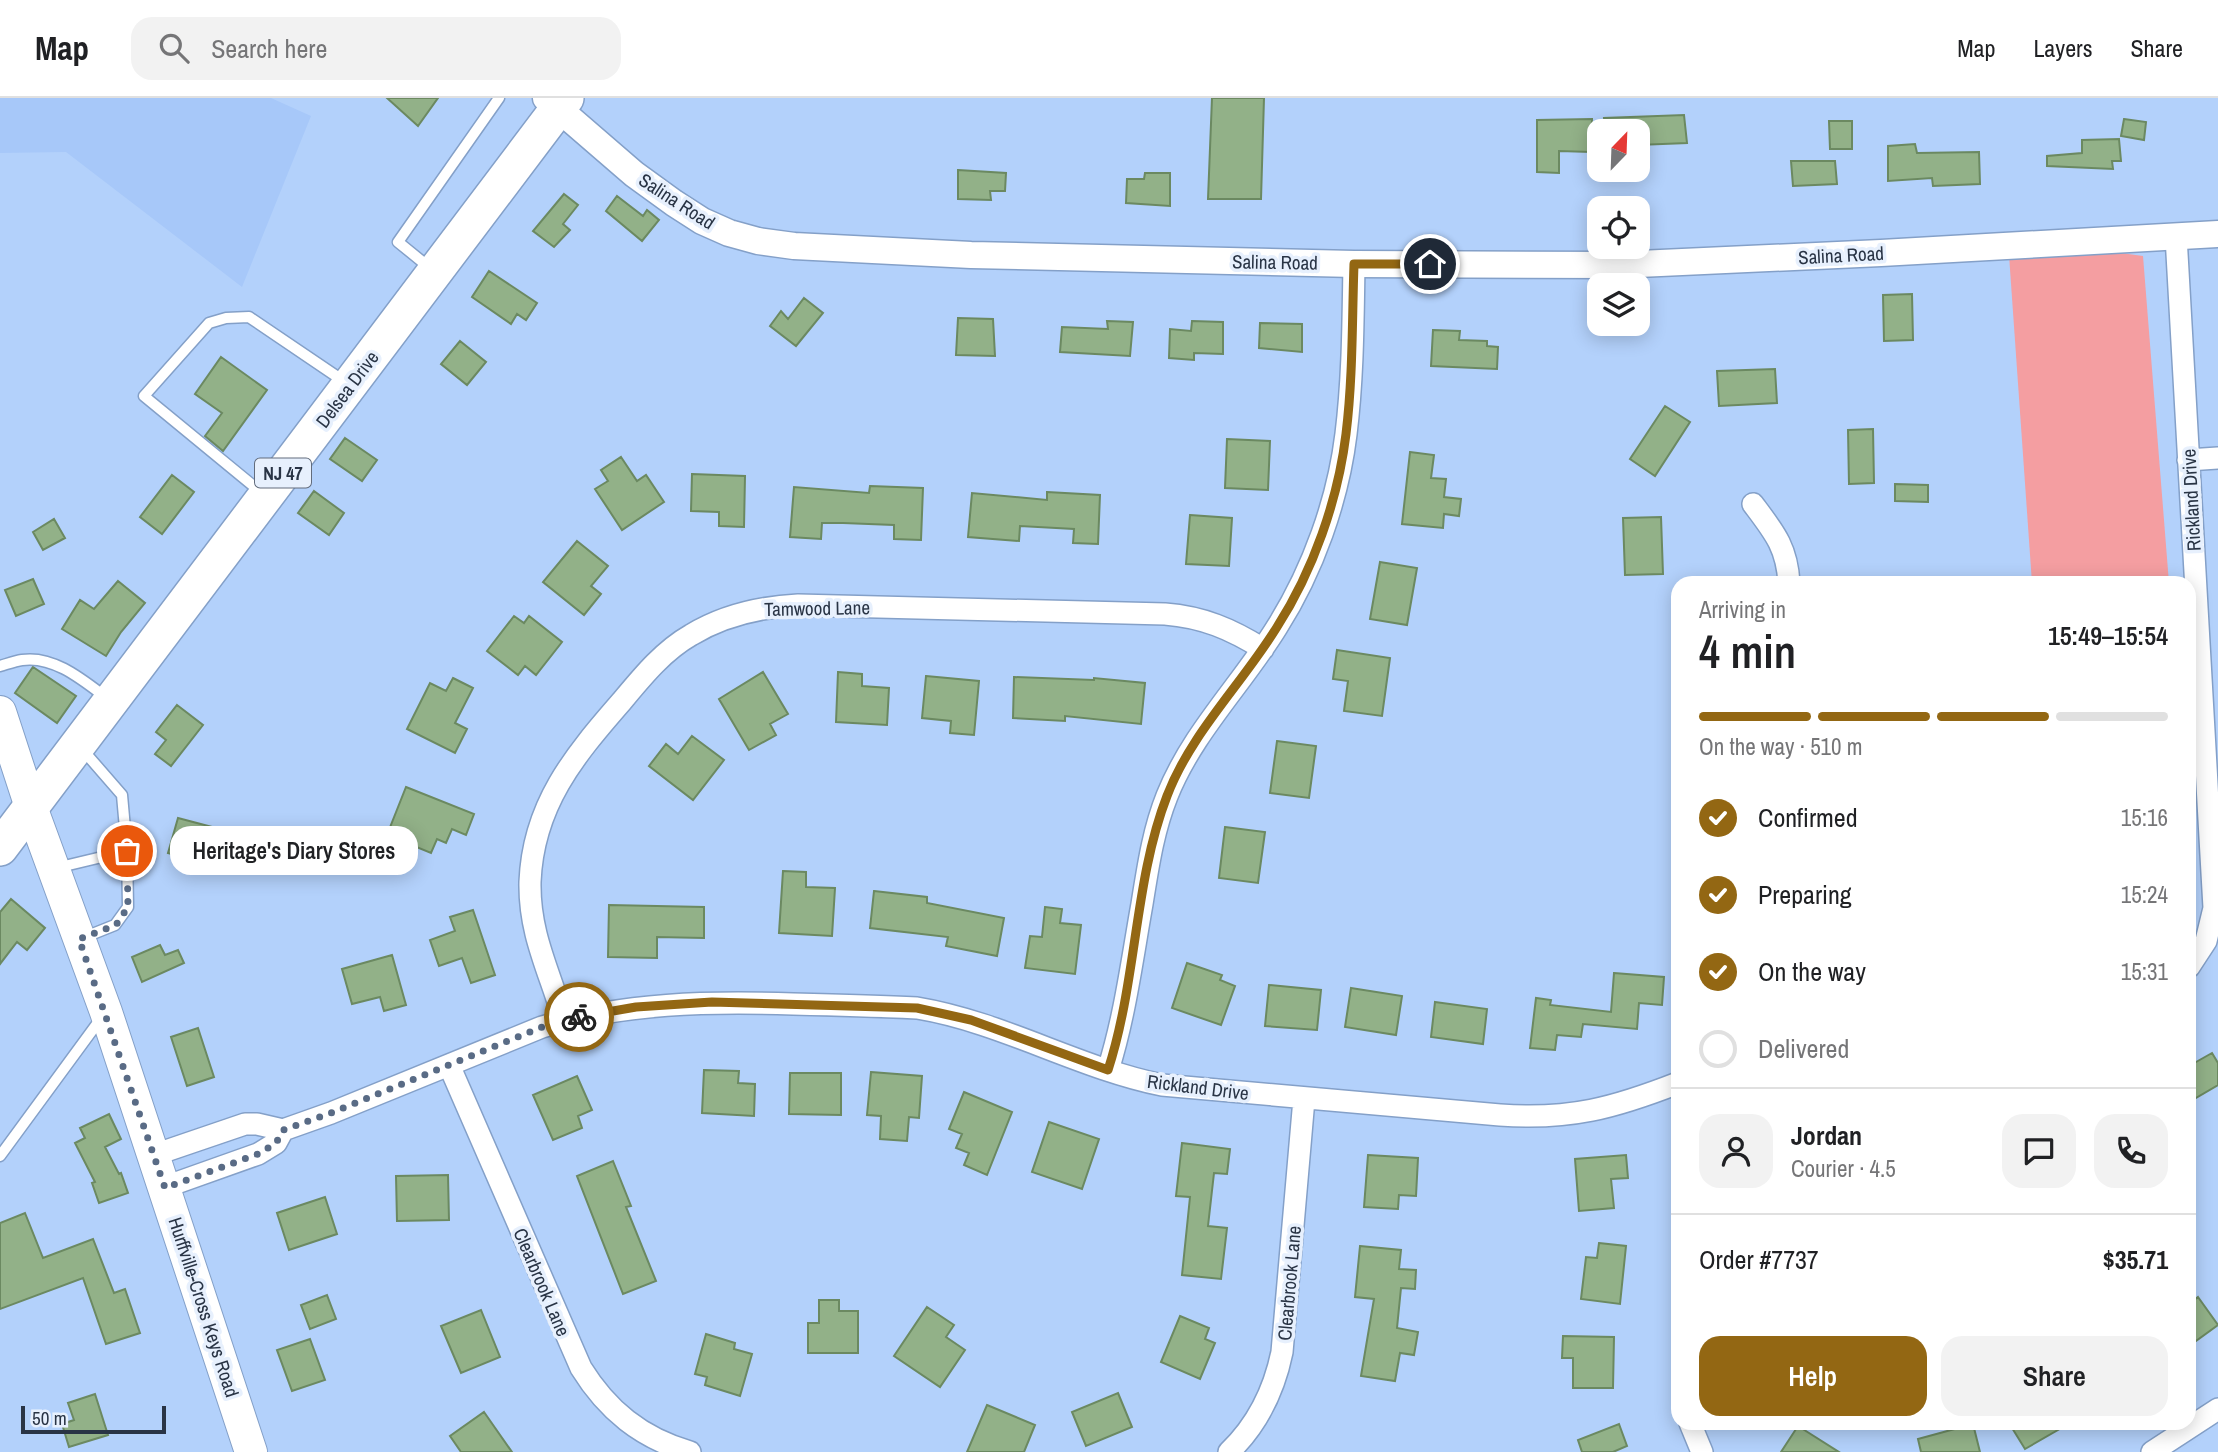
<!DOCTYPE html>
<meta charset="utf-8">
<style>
:root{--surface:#fff;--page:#f2f2f2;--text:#202124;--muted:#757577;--line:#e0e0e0;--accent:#936713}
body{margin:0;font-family:"Archivo Narrow",sans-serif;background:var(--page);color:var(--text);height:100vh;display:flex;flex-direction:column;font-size:26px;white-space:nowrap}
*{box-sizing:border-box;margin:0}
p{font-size:23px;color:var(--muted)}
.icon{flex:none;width:38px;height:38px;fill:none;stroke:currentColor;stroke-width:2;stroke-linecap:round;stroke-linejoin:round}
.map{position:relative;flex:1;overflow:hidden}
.sheet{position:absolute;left:1671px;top:478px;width:525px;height:854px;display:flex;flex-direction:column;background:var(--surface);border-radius:21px;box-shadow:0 4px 18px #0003}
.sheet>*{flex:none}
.needle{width:46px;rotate:23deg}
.buttons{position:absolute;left:1587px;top:21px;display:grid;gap:14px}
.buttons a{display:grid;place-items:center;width:63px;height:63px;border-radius:14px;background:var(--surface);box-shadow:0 4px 18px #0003;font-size:35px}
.scale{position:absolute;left:21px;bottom:18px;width:145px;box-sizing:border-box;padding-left:7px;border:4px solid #293445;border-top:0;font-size:19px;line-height:24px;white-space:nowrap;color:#293445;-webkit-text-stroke:5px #e7f0fd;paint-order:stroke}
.pin{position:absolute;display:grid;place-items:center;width:60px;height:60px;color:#fff;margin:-30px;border:4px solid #fff;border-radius:50%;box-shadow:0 2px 7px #0007}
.courier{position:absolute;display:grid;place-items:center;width:70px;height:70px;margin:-35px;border:5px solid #936713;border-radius:50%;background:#fff;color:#222;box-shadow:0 2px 9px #0007}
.bubble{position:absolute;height:49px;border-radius:21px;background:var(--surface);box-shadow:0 4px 18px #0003;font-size:23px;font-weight:600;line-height:49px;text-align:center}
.summary em{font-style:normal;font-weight:600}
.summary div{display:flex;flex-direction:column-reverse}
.summary{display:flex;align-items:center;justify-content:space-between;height:119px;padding:0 28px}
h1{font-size:46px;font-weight:600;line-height:52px}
.bar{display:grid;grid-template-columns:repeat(4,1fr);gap:10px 7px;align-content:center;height:84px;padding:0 28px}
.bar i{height:9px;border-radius:5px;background:var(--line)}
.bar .on{background:var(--accent)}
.bar p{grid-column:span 4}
.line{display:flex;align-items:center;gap:18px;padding:0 28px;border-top:2px solid var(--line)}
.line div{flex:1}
.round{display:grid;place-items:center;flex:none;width:74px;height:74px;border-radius:21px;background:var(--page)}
ol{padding:0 28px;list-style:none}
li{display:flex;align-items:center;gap:21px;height:77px}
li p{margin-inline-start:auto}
li .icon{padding:7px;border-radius:50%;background:var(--accent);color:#fff;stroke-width:4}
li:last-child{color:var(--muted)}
li i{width:38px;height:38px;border:4px solid var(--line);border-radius:50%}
.button{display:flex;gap:14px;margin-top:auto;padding:14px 28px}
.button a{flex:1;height:80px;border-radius:21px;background:var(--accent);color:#fff;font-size:28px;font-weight:600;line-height:80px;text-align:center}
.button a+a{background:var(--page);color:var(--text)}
header{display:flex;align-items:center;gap:42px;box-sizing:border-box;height:98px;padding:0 35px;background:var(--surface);border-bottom:2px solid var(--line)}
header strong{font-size:33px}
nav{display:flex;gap:38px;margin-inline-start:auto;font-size:24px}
.search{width:490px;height:63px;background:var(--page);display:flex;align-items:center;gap:18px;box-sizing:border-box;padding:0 24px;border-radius:21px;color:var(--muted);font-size:26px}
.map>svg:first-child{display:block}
.built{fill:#a7c8f9}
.green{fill:#f49ea1}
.building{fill:#92b188;stroke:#6b8961;stroke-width:2}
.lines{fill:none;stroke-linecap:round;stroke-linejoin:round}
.service-casing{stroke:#84a0c8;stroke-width:13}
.minor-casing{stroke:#84a0c8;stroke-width:24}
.tertiary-casing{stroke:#84a0c8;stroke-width:29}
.secondary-casing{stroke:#84a0c8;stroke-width:34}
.primary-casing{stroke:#84a0c8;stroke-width:38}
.service{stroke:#fff;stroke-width:10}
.minor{stroke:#fff;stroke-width:21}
.tertiary{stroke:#fff;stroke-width:26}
.secondary{stroke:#fff;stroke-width:32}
.primary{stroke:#fff;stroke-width:35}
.done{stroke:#596b85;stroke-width:7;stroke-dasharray:0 12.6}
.route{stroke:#936713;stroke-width:9}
.labels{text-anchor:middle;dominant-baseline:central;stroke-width:7;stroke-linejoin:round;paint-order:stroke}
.shield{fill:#e7f0fd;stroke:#626c7c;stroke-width:2}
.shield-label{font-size:18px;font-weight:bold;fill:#293445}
.street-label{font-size:19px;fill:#293445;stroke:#e7f0fd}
</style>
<header>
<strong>Map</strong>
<div class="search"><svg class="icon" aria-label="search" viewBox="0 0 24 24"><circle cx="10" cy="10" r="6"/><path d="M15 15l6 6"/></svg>Search here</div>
<nav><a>Map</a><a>Layers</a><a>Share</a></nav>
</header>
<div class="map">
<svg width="2218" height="1354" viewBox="0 0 2218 1354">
<rect width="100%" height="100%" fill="#b3d1fb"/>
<!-- built -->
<path class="built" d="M0,0H271L311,18L242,189L66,54L0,55Z"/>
<!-- green -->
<path class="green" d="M2121,155L2143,158L2169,485H2032L2009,157Z"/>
<!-- building -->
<path class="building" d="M387,0H438L418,28Z
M1212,0H1264L1261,101H1208Z
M1684,17L1687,45L1638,47V33H1605L1604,20Z
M1592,21L1591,54L1559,53V75L1537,74V22Z
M2124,21L2146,24L2144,42L2121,38Z
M1829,23H1852V51H1830Z
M2119,41L2121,63H2112L2113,71L2047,68V58L2082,55V42Z
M1915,46L1917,55L1979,54L1980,86L1933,88L1932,80L1888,83V48Z
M1791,63H1835L1837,86L1793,88Z
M958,72L1006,75L1005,93H990L991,102L958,101Z
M1145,75H1170V108L1126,105L1127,81H1144Z
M564,96L578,107L563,126L570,132L554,149L533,133Z
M617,98L643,118L647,112L659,122L642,143L606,113Z
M489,173L537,205L526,222L517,216L511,226L472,199Z
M1912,196L1913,242L1884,243L1883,197Z
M804,200L823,215L796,248L770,228L781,213L788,221Z
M958,220L993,221L995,258L956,257Z
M1107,223L1133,224L1130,258L1060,254L1062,229L1108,231Z
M1192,223L1223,224V256L1194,255V262L1169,260L1170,231L1191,233Z
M1260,225L1302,226V254L1259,250Z
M1433,232L1460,233L1459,242L1487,243V248L1498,249L1497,271L1431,268Z
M460,243L486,264L467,287L441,266Z
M221,259L267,292L223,353L205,338L222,315L195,296Z
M1775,271L1777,305L1719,308L1717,273Z
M1665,308L1690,324L1655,378L1630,361Z
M1873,331L1874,385L1849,386L1848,332Z
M345,340L377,362L362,383L330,361Z
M1227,341L1270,343L1268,392L1225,390Z
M1410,354L1434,357L1431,380L1446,381L1444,399L1461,401L1459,418L1444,416L1443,430L1402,426Z
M621,359L637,383L646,377L664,404L622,432L595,391L608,383L601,372Z
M692,376L745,378L744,429L719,428V414L691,413Z
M172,377L194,394L162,436L140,419Z
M1895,386L1928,387V404L1895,403Z
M870,388L923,390L921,442L894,441V427L843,425H822L821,441L790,439L794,389L869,395Z
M314,393L344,415L329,437L298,415Z
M1047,394L1100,397L1098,446L1073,445L1074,431L1020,428L1019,443L968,439L972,395L1047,402Z
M1190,417L1232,420L1229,468L1186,466Z
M1661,419L1663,476L1625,477L1623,420Z
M54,421L65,440L43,452L33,434Z
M577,443L608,468L591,488L601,496L584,517L543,484Z
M1380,464L1417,470L1407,527L1370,521Z
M33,481L44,506L16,518L5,492Z
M118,483L145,505L121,534L106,558L62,531L80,502L94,511Z
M514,518L524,525L529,518L562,544L536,577L525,568L518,577L487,553Z
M1337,552L1390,560L1382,618L1344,613L1348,583L1333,581Z
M33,569L76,598L57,625L15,595Z
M763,574L788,616L770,626L776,637L749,652L719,601Z
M838,574L862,576V588L889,590L887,627L836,624Z
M926,578L979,583L974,637L950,635L951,623L922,620Z
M1014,579L1094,582V580L1145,585L1141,626L1065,618V623L1013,620Z
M453,580L473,590L455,625L467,631L455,655L407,631L430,585L446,593Z
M177,607L203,627L171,668L155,656L166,642L156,634Z
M692,638L724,662L693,702L649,668L666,646L678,656Z
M1277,643L1316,648L1309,700L1270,695Z
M406,689L474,716L466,737L452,731L446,745L437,741L431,755L387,737Z
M178,720L231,734L222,770L168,755Z
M1225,729L1265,734L1258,785L1219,780Z
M783,773L806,774V789L835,790L832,838L779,835Z
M874,793L927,799V805L1004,820L997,858L946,848L948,839L870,830Z
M11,801L45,830L27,852L17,844L0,866V814Z
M609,807L704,809V840L657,839V860L608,859Z
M1045,809L1062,811L1060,825L1081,827L1075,876L1025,870L1030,838L1042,839Z
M473,812L495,877L471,885L462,860L439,868L430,842L455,833L450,819Z
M160,847L165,857L178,852L184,865L142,884L132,859Z
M392,857L406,907L384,913L380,899L352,906L342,871Z
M1187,865L1222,877L1220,882L1235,888L1221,927L1172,910Z
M1614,875L1664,879L1662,907L1639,905L1637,931L1583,926L1581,939L1557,937L1555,952L1530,950L1536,900L1551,902L1550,907L1611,914Z
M1269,887L1321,892L1317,932L1265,928Z
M1351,890L1402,898L1396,937L1345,929Z
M1435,904L1487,911L1483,946L1431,939Z
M198,930L214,979L187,988L171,939Z
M2212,955L2218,965V987L2189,1004V968Z
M704,972L739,973L738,985L755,986L754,1018L702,1015Z
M871,974L922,978L919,1020L909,1019L907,1043L880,1041L881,1018L867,1017Z
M790,975H841V1017L789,1016Z
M577,978L592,1012L578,1018L582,1030L553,1042L533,997Z
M964,994L1012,1014L987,1077L964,1067L969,1055L956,1050L962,1036L949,1031Z
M109,1016L121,1041L105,1049L119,1076L121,1075L128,1095L99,1105L92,1085L95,1084L75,1045L85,1040L80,1030Z
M1049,1024L1099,1041L1082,1091L1032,1074Z
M1182,1045L1230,1051L1227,1076L1214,1075L1208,1128L1227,1130L1221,1181L1182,1177L1190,1099L1176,1098Z
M1368,1057L1418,1060L1416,1098L1399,1097L1398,1111L1364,1109Z
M1626,1057L1628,1080L1611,1081L1614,1110L1579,1113L1575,1061Z
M613,1063L631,1108L626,1109L656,1183L623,1196L577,1078Z
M448,1077L449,1122L397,1123L396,1078Z
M325,1099L337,1136L289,1152L277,1115Z
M25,1115L43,1160L93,1141L114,1195L125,1191L140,1235L106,1246L83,1180L0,1211V1125Z
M1599,1145L1626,1148L1620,1206L1581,1201L1586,1159L1597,1160Z
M1360,1148L1401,1152L1399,1171L1416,1172L1415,1191L1401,1190L1397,1230L1418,1234L1414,1257L1400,1255L1395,1283L1361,1278L1374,1201L1355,1199Z
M327,1197L336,1221L310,1231L301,1207Z
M2198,1199L2218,1227L2189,1248V1206Z
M819,1202H839V1213H858V1255H808V1225H819Z
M927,1209L954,1227L946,1239L965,1252L940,1289L894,1258Z
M481,1212L500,1259L461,1275L441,1228Z
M1180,1218L1209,1230L1205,1241L1215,1245L1200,1281L1161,1264Z
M706,1236L735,1245L734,1251L752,1256L740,1298L705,1287L707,1279L695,1276Z
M1563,1238L1614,1239L1613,1290H1573V1260H1562Z
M310,1241L325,1282L292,1293L277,1252Z
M1118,1295L1132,1329L1086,1348L1072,1314Z
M95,1296L108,1337L69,1349L62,1326L74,1322L68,1305Z
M987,1307L1035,1327L1024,1354H967Z
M484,1314L512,1354H461L450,1338Z
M2009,1325H2070L2025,1351Z
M1619,1326L1627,1348L1613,1354H1582L1578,1342Z
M1973,1326L1980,1354H1921L1918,1341Z
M1798,1328L1839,1354H1781Z"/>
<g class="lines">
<!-- service casing -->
<g class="service-casing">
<path id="service" d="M430,170L398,144L499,0
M262,395L144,298L209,225L226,220L249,219L345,284
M0,568C7,566 15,563 22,562C54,557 84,583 108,601
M56,770L127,753
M80,841L115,827L128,809L127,753L122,697L82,651
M0,1058L102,919"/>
</g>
<!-- minor casing -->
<g class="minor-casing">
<path id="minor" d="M2176,138L2214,810L2206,843L2189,869
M2188,362L2218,360
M1753,406C1774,434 1787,449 1789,485
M564,923C550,874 529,837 530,784C533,707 574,658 622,603C642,579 663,553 691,537C724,517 759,509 798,507L1165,516C1203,519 1231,531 1263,551
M449,967L581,1270C607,1312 641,1340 690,1354
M1108,972C1125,918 1132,862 1142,806C1148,769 1153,733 1167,698C1192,635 1242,586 1277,529C1313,472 1338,402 1346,336C1353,279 1353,223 1354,166
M154,1057L245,1026H257L283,1032L331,1015L542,929C625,905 708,903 793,906C835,907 876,908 917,910C1002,924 1078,970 1162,987L1500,1017C1570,1022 1614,1010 1678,985
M165,1089L258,1056L276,1045L283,1032
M1690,1325L1702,1354
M1229,1354C1258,1326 1274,1293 1282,1254L1304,1001
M2152,1354L2218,1311"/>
</g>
<!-- tertiary casing -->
<g class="tertiary-casing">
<path id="tertiary" d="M546,0L634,76L674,105L702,123L729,135L758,143L794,148L971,157L1354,166L1617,167L1881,155L2218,136"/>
</g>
<!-- secondary casing -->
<g class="secondary-casing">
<path id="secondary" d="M0,614L31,709L106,914L251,1354"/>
</g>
<!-- primary casing -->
<g class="primary-casing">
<path id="primary" d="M0,750L566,0"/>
</g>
<!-- service -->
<use href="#service" class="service"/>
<!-- minor -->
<use href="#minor" class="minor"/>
<!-- tertiary -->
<use href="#tertiary" class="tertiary"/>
<!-- secondary -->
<use href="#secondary" class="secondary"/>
<!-- primary -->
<use href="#primary" class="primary"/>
</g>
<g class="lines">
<!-- done -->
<path class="done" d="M127,753L128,809L116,827L79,841L165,1090L258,1056L276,1045L283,1032L331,1015L542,929L579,919"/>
<!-- route -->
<path class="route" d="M579,919L636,909L712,904L917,910L971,922L1108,972C1137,883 1134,783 1167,698C1191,635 1242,586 1277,529C1313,473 1338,402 1346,336C1353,279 1352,223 1354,166H1430"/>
</g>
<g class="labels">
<!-- shield labels -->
<rect class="shield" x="255" y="360.5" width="56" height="29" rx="5"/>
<g class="shield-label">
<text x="283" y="375">NJ 47</text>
</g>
<!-- street labels -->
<g class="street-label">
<text transform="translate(677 103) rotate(33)">Salina Road</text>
<text transform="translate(1841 157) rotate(-3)">Salina Road</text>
<text transform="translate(1275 164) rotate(1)">Salina Road</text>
<text transform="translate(347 291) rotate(-53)">Delsea Drive</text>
<text transform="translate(2191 402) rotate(-93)">Rickland Drive</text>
<text transform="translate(817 510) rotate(-1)">Tamwood Lane</text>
<text transform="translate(1198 989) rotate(7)">Rickland Drive</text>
<text transform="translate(542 1184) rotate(67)">Clearbrook Lane</text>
<text transform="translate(1289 1185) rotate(-85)">Clearbrook Lane</text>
<text transform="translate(204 1209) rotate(72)">Hurffville-Cross Keys Road</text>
</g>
</g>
</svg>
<div class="buttons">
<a><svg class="needle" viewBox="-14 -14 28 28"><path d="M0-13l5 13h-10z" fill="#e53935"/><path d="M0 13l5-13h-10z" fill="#757577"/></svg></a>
<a><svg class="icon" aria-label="locate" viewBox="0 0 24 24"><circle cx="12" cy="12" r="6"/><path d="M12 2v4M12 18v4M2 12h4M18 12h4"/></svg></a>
<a><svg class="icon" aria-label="layers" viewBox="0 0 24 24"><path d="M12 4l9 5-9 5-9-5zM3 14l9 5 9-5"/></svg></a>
</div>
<div class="scale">50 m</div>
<div class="pin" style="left:127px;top:753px;background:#ea580c"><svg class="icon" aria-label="bag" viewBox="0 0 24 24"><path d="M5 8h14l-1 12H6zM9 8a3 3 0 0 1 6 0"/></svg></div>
<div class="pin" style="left:1430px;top:166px;background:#1f2937"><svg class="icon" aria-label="home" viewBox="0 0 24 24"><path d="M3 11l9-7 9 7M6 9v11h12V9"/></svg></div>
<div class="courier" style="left:579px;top:919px"><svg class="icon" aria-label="bike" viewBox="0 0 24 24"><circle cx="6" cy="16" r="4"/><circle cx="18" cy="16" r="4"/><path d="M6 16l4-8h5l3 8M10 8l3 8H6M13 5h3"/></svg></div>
<div class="bubble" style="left:170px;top:728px;width:248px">Heritage's Diary Stores</div>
<section class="sheet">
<div class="summary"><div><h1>4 min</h1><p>Arriving in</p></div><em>15:49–15:54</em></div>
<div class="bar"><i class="on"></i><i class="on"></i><i class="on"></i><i></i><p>On the way · 510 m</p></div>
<ol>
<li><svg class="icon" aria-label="check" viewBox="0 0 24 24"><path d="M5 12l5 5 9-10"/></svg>Confirmed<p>15:16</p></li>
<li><svg class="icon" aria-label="check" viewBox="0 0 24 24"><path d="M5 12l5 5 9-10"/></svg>Preparing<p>15:24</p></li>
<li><svg class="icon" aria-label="check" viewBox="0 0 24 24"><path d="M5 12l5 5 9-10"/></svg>On the way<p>15:31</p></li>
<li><i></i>Delivered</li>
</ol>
<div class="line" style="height:126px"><a class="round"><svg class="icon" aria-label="person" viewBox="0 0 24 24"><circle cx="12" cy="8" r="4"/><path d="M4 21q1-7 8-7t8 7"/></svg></a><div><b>Jordan</b><p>Courier · 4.5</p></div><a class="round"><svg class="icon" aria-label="chat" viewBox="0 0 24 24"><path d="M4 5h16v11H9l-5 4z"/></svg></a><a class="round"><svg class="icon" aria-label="phone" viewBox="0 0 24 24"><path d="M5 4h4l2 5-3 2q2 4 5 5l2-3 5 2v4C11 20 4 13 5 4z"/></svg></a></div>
<div class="line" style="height:91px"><div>Order #7737</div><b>$35.71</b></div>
<div class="button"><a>Help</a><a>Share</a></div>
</section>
</div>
